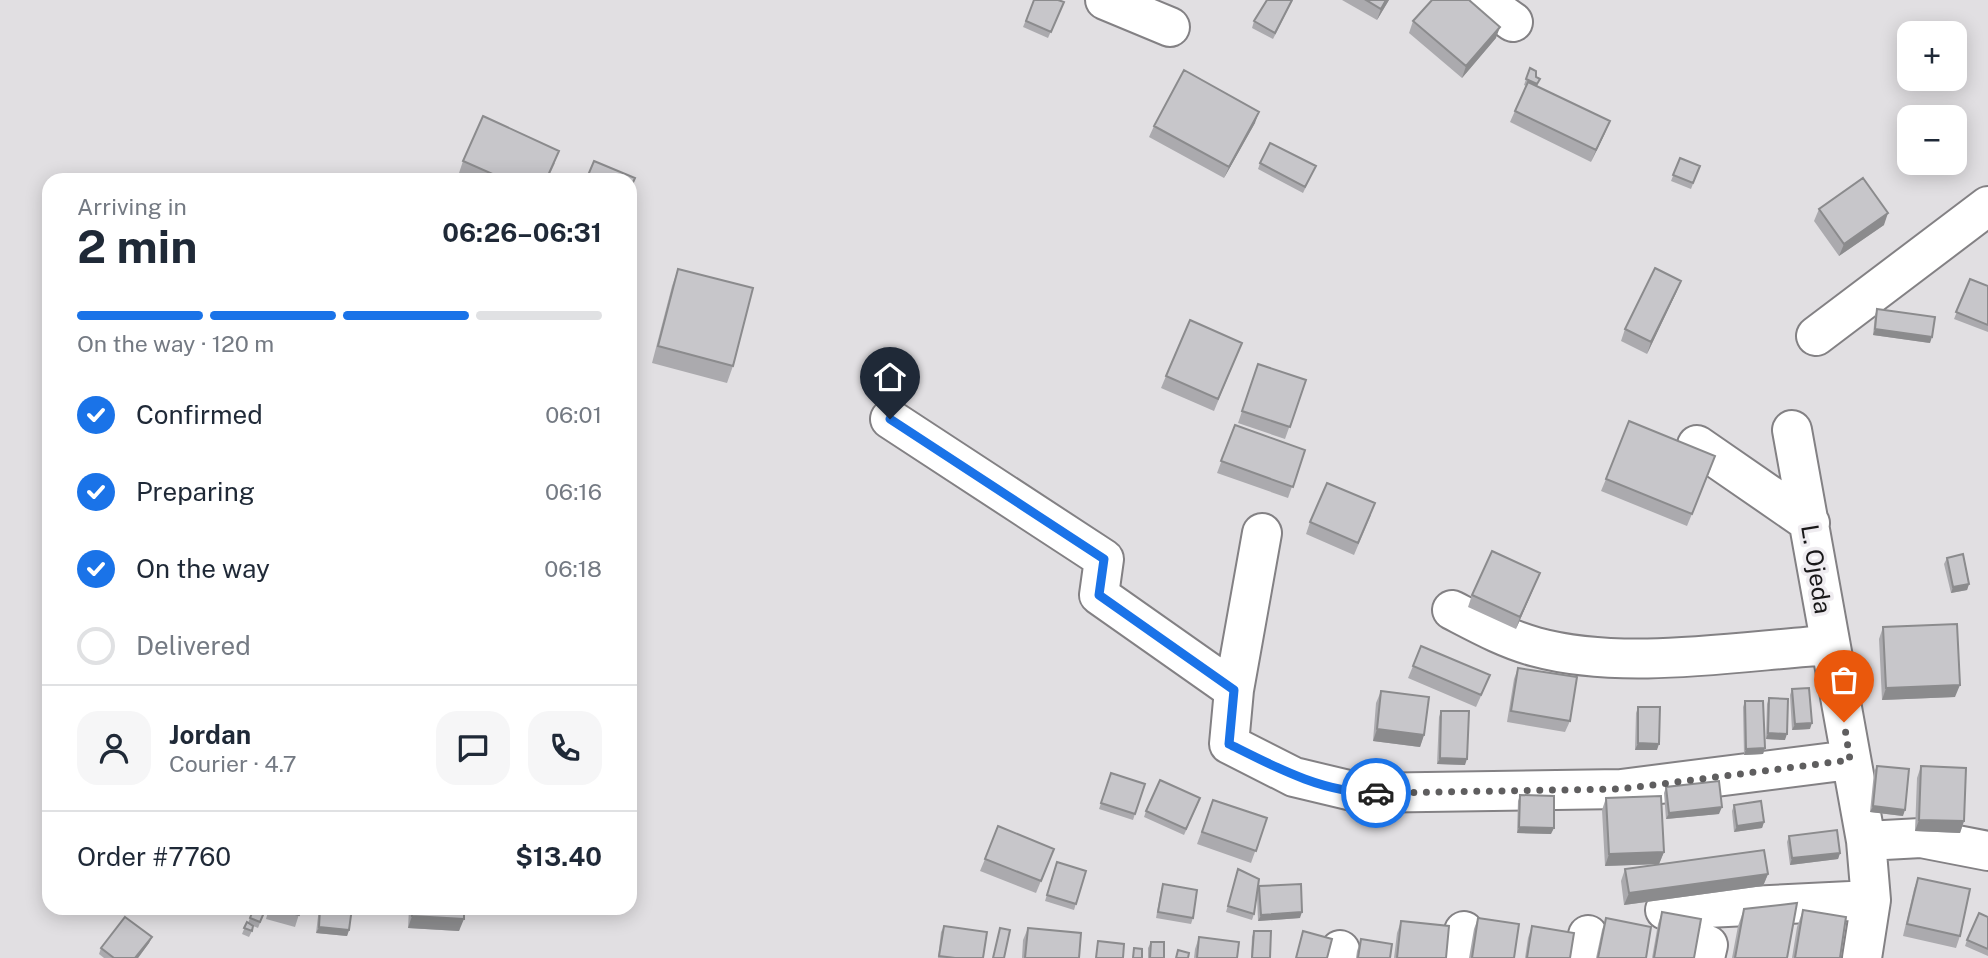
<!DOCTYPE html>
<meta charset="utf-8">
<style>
:root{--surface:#fff;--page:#f6f6f7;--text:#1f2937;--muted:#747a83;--line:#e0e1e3;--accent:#1a73e8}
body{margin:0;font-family:"Public Sans",sans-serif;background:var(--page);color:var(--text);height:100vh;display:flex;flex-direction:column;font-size:26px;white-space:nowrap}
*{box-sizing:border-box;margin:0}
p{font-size:23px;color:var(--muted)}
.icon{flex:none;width:38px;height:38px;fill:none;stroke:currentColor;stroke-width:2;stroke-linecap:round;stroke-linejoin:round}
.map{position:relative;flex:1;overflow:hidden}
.side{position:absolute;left:42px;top:173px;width:595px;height:742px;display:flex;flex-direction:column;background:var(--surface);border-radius:21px;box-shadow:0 4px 18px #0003}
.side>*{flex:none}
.tools{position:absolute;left:1897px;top:21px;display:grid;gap:14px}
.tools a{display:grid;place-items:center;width:70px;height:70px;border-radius:14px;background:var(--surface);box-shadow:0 4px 18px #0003;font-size:35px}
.pin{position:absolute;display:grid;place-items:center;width:60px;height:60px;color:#fff;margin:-72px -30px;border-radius:50% 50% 50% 0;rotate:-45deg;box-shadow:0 0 7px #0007}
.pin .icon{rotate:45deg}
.courier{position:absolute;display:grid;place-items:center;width:70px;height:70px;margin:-35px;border:5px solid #1a73e8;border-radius:50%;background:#fff;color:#222;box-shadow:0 2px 9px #0007}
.summary em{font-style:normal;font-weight:700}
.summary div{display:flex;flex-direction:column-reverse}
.summary{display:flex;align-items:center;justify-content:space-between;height:119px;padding:0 35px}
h1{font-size:46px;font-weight:700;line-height:52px}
.bar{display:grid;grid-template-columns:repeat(4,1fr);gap:10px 7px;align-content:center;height:84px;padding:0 35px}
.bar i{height:9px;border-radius:5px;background:var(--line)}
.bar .active{background:var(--accent)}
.bar p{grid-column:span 4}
.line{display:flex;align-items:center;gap:18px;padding:0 35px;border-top:2px solid var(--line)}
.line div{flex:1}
.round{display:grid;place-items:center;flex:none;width:74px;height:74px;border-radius:21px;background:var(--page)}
ol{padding:0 35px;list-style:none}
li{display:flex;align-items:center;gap:21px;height:77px}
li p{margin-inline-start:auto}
li .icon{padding:7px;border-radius:50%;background:var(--accent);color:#fff;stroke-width:4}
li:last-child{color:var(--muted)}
li i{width:38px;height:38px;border:4px solid var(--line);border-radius:50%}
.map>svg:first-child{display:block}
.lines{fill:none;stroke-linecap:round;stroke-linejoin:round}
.minor-casing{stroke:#838184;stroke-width:42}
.minor{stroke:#fff;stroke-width:38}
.wall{fill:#abaaae}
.shaded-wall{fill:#8b8b8d}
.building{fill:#c7c6ca;stroke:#8b8b8d;stroke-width:2}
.done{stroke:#5f5e5f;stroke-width:7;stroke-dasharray:0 12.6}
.route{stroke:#1a73e8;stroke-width:9}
.labels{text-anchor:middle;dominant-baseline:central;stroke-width:7;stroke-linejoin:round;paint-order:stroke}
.street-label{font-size:24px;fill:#191819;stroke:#efecf0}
</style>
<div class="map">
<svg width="1988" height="958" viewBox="0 0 1988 958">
<rect width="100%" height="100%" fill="#e1dfe2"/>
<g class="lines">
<!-- minor casing -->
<g class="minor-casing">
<path id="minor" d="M1105,0L1170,27
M1482,0L1513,22
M1816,336L1988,206
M890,419L1104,559L1099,595L1234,690
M1792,430L1866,841L1871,900L1862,958
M1697,445L1810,523
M1262,533L1234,690L1229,744L1294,777L1361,793L1621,789L1850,760
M1452,610C1479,624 1506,639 1536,647C1624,671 1738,651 1830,645
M1866,841L1921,838L1988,851
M1665,910L1871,900
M1338,958L1340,950
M1460,958L1464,931
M1582,958L1588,935
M1705,958L1708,945"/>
</g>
<!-- minor -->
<use href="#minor" class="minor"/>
</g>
<!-- wall -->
<path class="wall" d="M1034,0L1061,8L1048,38L1023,27Z
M1293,0L1273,39L1252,28L1254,21Z
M1342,0H1389L1377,20Z
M1413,21L1496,38L1462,78L1409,33Z
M1530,68L1536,77L1537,86L1605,133L1591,162L1510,122L1526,86L1524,85Z
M1255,123L1224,178L1149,137L1154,126Z
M1680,158L1700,166L1691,189L1671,181Z
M463,161L555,163L547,180H476L459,173Z
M1260,163L1316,166L1303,193L1258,169Z
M1819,209L1884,225L1839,256L1814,221Z
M678,269L733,366L727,383L652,363L672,286Z
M1970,279L1988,286V332L1954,319Z
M1681,281L1676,293L1647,354L1621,341L1625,329Z
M1877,309L1930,343L1873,335L1875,315Z
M1242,343L1214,411L1161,388L1166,376Z
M1258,364L1306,380L1285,439L1238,423Z
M1235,425L1305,450L1288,498L1217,473Z
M1711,468L1687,526L1601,491L1606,479Z
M1371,515L1354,555L1306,534L1310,522Z
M1947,558L1969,584L1967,590L1951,593L1944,564Z
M1535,585L1516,629L1468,607L1472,595Z
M1883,627L1955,697L1882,700L1879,639Z
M1413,666L1485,687L1476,707L1408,678Z
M1518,668L1570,721L1565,732L1507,722L1514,679Z
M1792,689L1810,729L1792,730L1790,695Z
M1381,691L1424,735L1420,747L1373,741L1376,703Z
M1769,698L1785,740L1766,739L1767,704Z
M1745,701L1765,748L1763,754L1744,755L1743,707Z
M1638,707L1657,750H1635L1636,713Z
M1441,711L1465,765L1437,764L1439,717Z
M1877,766L1903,816L1870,812L1874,772Z
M1921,766L1964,821L1960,833L1915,831L1917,778Z
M1111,773L1145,784L1133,820L1099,809Z
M1666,787L1719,814L1666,819L1664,793Z
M1520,795L1551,834L1517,833L1518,801Z
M1606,798L1664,852L1659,864L1605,866L1602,810Z
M1213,800L1267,818L1251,863L1197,844Z
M1198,804L1184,835L1144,817L1146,811Z
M1734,805L1764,822L1762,828L1734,832L1732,811Z
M1789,836L1840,853L1838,859L1790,865L1787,842Z
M1054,849L1036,893L980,871L985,859Z
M1057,862L1086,871L1074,910L1045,901Z
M1238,869L1258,889L1259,886L1300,918L1258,921L1257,896L1254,914L1252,920L1226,912Z
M1625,869L1768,874L1763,886L1624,905L1621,881Z
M1918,878L1960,936L1956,948L1903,936L1914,889Z
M1163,884L1193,918L1191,924L1156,918L1161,890Z
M254,908H266L258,928L251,925L252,931L249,937L242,934L247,922L248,923Z
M269,908H301L295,927L266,919Z
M319,908H352L349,930L347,936L316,933Z
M409,908H464L459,931L408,928Z
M1744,909L1787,958H1732L1738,926Z
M1803,910L1840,958H1792L1797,927Z
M1662,912L1694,958H1652L1658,924Z
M1988,917V956L1965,946L1967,940Z
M1478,918L1514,958H1469L1474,929Z
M1606,918L1646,958H1596L1602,930Z
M1401,921L1446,958H1394L1397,933Z
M944,926L983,958H938L941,932Z
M1532,926L1570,958H1525L1528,938Z
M1028,928L1079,958H1022L1023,940Z
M1254,931L1270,958H1251L1252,937Z
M152,937L149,943L138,958H104L99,954L101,948Z
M1199,937L1237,958H1194L1195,949Z
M1361,939L1390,958H1356L1357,951Z
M1151,942L1164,958H1148V948Z"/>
<!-- shaded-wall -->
<path class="shaded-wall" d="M1386,0H1389L1377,20L1381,9Z
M1500,27L1496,38L1462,78L1466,66Z
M1259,112L1255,123L1224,178L1229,167Z
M1610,121L1605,133L1591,162L1596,150Z
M1888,213L1884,225L1839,256L1844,244Z
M1681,281L1676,293L1647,354L1651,342Z
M1875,329L1932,337L1930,343L1873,335Z
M1540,573L1535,585L1516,629L1520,617Z
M1969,584L1967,590L1951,593L1953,587Z
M1960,685L1955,697L1882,700L1886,688Z
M1812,723L1810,729L1792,730L1795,724Z
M1377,729L1424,735L1420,747L1373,741Z
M1768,733L1787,734L1785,740L1766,739Z
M1638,743L1659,744L1657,750H1635Z
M1765,748L1763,754L1744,755L1746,749Z
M1440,758L1467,759L1465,765L1437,764Z
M1873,806L1905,810L1903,816L1870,812Z
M1722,807L1719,814L1666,819L1669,813Z
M1919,820L1964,821L1960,833L1915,831Z
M1764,822L1762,828L1734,832L1737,826Z
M1519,827L1554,828L1551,834L1517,833Z
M1664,852L1659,864L1605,866L1609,854Z
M1840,853L1838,859L1790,865L1792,858Z
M1768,874L1763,886L1624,905L1629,893Z
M1302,912L1300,918L1258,921L1261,915Z
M412,916L464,919L459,931L408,928Z
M319,927L349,930L347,936L316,933Z
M152,937L149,943L138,958H135Z"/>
<!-- building -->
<path class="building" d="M1034,0H1058L1064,2L1051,32L1026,21Z
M1267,0H1292L1275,33L1254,21Z
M1366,0H1386L1381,9Z
M1432,0H1469L1500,27L1466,66L1413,21Z
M1530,68L1536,71V77L1540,79L1537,84L1526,79Z
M1184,70L1259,112L1229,167L1154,126Z
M1528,82L1610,121L1596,150L1515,111Z
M483,116L559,151L546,180H506L463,161Z
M1270,143L1316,166L1305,187L1260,163Z
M1680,158L1700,166L1693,183L1673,175Z
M594,161L635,178L630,189V180H586Z
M1863,178L1888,213L1844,244L1819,209Z
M1655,268L1681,281L1651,342L1625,329Z
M678,269L753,288L733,366L658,346Z
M1970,279L1988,286V325L1956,312Z
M1877,309L1935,317L1932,337L1875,329Z
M1190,320L1242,343L1218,399L1166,376Z
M1258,364L1306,380L1290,427L1242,411Z
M1629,421L1715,456L1692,514L1606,479Z
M1235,425L1305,450L1293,487L1221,461Z
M1327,483L1375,503L1358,543L1310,522Z
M1492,551L1540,573L1520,617L1472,595Z
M1963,554L1969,584L1953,587L1947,558Z
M1957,624L1960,685L1886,688L1883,627Z
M1421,646L1490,675L1481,695L1413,666Z
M1518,668L1577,677L1570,721L1511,711Z
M1809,688L1812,723L1795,724L1792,689Z
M1381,691L1429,697L1424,735L1377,729Z
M1769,698L1788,699L1787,734L1768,733Z
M1745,701H1763L1765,748L1746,749Z
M1638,707H1660L1659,744L1638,743Z
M1441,711H1469L1467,759L1440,758Z
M1877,766L1909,769L1905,810L1873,806Z
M1921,766L1966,768L1964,821L1919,820Z
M1111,773L1145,784L1135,814L1101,803Z
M1160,780L1200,798L1186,829L1146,811Z
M1719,781L1722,807L1669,813L1666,787Z
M1520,795L1554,796V828L1519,827Z
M1661,796L1664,852L1609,854L1606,798Z
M1213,800L1267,818L1256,851L1202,832Z
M1761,801L1764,822L1737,826L1734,805Z
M998,826L1054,849L1041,881L985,859Z
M1837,830L1840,853L1792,858L1789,836Z
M1764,850L1768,874L1629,893L1625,869Z
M1057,862L1086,871L1076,904L1047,895Z
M1238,869L1259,879L1254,914L1228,906Z
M1918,878L1970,889L1960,936L1907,924Z
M1163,884L1197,890L1193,918L1158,912Z
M1301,884L1302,912L1261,915L1259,886Z
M1797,903L1787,958H1735L1744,909Z
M254,908H266L260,922L250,918Z
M272,908H301L299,915Z
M320,908H352L349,930L319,927Z
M412,908H464V919L412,916Z
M1803,910L1846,917L1840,958H1795Z
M1662,912L1701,919L1694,958H1654Z
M1979,913L1988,917V949L1967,940Z
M125,917L152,937L135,958H114L101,948Z
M1478,918L1519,924L1514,958H1472Z
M1606,918L1651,927L1646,958H1598Z
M1401,921L1449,926L1446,958H1397Z
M247,922L253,926L252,931L244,928Z
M944,926L987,932L983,958H955L939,956Z
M1532,926L1574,933L1570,958H1527Z
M1000,928L1010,930L1004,958H993Z
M1028,928L1081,933L1079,958H1025Z
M1254,931H1271L1270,958H1252Z
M1303,931L1332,939L1327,958H1296Z
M1199,937L1239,942L1237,958H1197Z
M1361,939L1392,944L1390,958H1358Z
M1098,941L1124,944L1123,958H1096Z
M1151,942H1164V958H1150Z
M1134,948L1142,949V958H1133Z
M1178,950L1189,953L1188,958H1176Z"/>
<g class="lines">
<!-- done -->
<path class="done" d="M1376,793L1621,789L1850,760L1844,722"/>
<!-- route -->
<path class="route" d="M890,419L1104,559L1099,595L1234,690L1229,744C1275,767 1323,793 1376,793"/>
</g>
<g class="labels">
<!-- street labels -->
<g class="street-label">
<text transform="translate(1817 569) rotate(81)">L. Ojeda</text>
</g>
</g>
</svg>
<div class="tools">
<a>+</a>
<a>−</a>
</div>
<div class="pin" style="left:1844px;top:722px;background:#ea580c"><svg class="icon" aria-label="bag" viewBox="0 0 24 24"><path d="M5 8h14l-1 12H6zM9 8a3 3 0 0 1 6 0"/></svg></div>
<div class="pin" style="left:890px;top:419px;background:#1f2937"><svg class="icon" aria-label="home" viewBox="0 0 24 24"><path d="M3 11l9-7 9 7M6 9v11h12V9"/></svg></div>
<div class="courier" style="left:1376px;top:793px"><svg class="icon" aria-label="car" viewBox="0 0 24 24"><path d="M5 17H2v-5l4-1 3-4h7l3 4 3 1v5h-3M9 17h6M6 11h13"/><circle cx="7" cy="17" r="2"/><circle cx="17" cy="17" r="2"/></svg></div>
<section class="side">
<div class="summary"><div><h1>2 min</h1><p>Arriving in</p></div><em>06:26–06:31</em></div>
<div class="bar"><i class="active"></i><i class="active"></i><i class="active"></i><i></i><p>On the way · 120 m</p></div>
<ol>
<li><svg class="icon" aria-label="check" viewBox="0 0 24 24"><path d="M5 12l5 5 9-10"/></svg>Confirmed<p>06:01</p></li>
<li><svg class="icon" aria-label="check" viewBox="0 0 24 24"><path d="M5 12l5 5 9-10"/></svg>Preparing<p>06:16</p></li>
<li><svg class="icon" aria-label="check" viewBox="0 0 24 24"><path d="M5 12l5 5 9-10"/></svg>On the way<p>06:18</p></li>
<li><i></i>Delivered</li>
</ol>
<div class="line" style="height:126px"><a class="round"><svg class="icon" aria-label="person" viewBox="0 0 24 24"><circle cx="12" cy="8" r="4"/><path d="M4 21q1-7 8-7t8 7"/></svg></a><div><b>Jordan</b><p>Courier · 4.7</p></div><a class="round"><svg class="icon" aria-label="chat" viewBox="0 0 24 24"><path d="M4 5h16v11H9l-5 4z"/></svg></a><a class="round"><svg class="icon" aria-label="phone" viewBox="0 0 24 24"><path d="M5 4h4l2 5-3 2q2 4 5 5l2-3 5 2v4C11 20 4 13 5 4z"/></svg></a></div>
<div class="line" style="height:91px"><div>Order #7760</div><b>$13.40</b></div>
</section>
</div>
